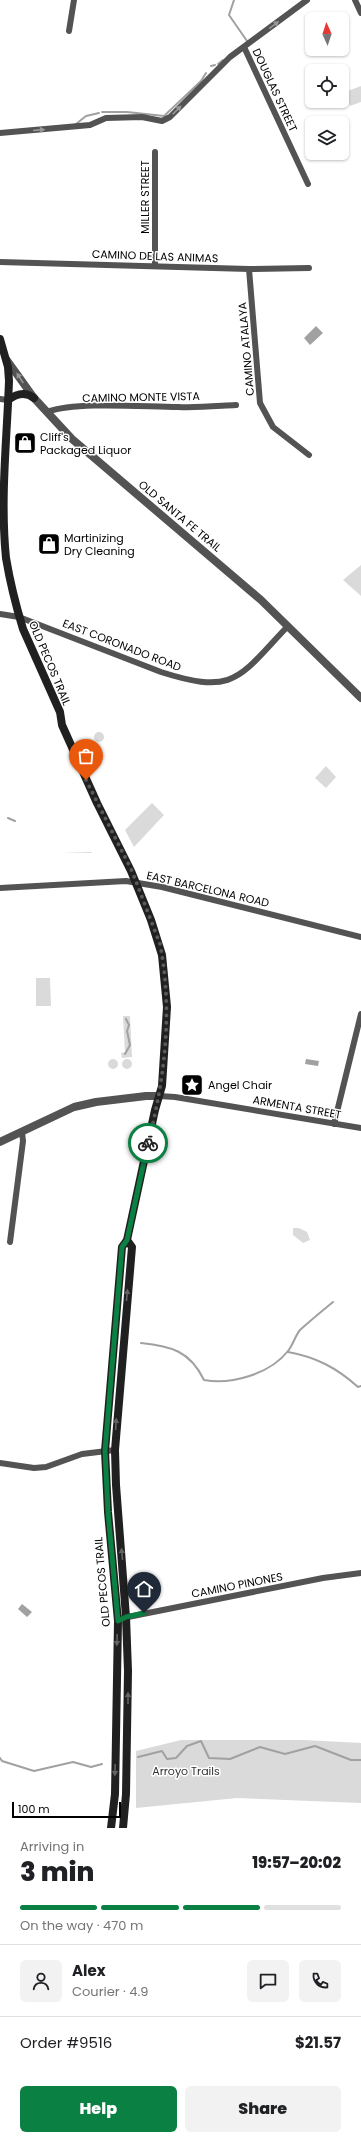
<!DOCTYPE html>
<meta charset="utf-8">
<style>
:root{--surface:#fff;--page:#f2f2f2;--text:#202124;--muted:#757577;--line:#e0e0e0;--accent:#0b8043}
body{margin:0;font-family:Poppins,sans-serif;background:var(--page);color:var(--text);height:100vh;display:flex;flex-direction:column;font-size:15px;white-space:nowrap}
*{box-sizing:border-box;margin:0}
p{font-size:13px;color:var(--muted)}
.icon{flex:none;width:22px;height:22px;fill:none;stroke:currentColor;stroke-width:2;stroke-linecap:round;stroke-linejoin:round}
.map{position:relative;height:1828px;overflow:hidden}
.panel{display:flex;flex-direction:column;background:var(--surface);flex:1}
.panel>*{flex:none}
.needle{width:26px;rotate:357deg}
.fabs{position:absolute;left:305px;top:12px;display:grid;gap:8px}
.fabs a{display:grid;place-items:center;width:44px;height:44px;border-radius:6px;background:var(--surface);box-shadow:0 1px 3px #0004;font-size:20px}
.scale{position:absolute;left:12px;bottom:10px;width:109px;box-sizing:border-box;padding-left:4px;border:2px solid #000;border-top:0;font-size:11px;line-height:14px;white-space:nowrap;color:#000;-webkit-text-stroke:3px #fff;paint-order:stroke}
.pin{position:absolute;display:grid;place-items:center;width:34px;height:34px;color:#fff;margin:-41px -17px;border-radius:50% 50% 50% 0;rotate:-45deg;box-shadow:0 0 4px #0007}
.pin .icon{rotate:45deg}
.courier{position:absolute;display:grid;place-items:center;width:40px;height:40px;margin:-20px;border:3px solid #0b8043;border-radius:50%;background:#fff;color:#222;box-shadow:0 1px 5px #0007}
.head em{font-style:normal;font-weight:800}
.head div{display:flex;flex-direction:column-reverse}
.head{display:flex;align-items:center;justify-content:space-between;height:68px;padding:0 20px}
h1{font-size:26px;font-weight:800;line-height:30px}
.bar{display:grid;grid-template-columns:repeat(4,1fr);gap:6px 4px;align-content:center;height:48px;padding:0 20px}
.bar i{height:5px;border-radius:3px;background:var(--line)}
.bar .current{background:var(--accent)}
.bar p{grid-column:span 4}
.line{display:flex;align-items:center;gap:10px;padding:0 20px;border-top:1px solid var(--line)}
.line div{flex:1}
.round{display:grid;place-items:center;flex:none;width:42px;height:42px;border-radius:6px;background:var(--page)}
.cta{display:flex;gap:8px;margin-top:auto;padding:8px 20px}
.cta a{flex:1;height:46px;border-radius:6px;background:var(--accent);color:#fff;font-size:16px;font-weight:800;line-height:46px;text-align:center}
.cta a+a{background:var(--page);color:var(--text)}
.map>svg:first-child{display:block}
.green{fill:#dadada}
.water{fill:#a1a1a1}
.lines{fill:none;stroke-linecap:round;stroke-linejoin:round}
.stream{stroke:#a1a1a1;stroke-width:2}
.minor{stroke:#535353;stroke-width:6}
.tertiary{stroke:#535353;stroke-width:8}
.secondary{stroke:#202020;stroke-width:8}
.oneway{fill:#989898}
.oneway2{fill:#636363}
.done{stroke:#595959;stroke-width:4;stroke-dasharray:0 7.2}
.route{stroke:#0b8043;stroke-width:5}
.labels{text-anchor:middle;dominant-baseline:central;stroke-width:3;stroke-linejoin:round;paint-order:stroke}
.street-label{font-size:11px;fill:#000;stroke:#fff}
.poi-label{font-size:11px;fill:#000;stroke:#fff;text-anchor:start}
.park-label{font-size:11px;fill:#313131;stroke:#fff}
</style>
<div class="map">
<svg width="361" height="1828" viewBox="0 0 361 1828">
<rect width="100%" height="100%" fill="#fff"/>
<!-- green -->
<path class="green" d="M361,86V102L350,106L345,92Z
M361,565V596L343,580Z
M94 737a5 5 0 1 1 10 0a5 5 0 1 1-10 0Z
M326,766L336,777L326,788L315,778Z
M152,803L164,815L134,847L125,830Z
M91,852L92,853H58H59Z
M36,978H50L51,1006H36Z
M123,1016H130L132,1057L122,1058L121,1053L125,1052Z
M108 1064a5 5 0 1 1 10 0a5 5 0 1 1-10 0Z
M122 1064a5 5 0 1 1 10 0a5 5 0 1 1-10 0Z
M293,1228H299L307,1232L310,1240L303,1243L293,1235Z
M181,1740H304L361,1743V1803L237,1798L136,1808V1751Z"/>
<!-- water -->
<path class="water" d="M316,326L323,333L310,345L304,338Z
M306,1059L319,1061L318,1066L305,1064Z
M22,1604L32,1612L27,1617L18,1609Z"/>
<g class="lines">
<!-- stream -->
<path class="stream" d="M234,0L229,15L247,41
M218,64L223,60
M211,66L215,65
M102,112H127L164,116L201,81L206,73
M76,124L86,116L99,113
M8,818L15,821
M125,1054L130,1045L127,1031L129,1025L126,1019
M141,1343C171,1346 190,1351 204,1380C231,1385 270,1374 288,1351C293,1345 295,1336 300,1330C311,1320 322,1311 333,1302
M288,1352C316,1357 337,1368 358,1387L361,1386
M138,1757L162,1751L167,1759L176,1758L187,1746L201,1741L209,1758L230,1759L260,1747L285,1754L315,1746L351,1760H361
M0,1758L2,1761L34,1771L73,1762L91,1767L102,1764"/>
<!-- minor -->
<path class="minor" d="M355,0L361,13
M69,31L74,0
M244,47L308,184
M0,133L90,125L106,118L142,117L162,121L170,117L230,57L307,0
M155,152V265
M0,262L249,269L309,268
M249,269L260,403L273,427L309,455
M0,399L8,400
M47,412C78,401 144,407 178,407C197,408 217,406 236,405
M0,614L19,617L161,672C236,696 239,677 288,626
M0,888L126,881L162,887L361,937
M159,1096L175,1097L361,1128
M334,1124L361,1014
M10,1242L23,1141L22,1132
M0,1463L34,1468L46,1467L82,1454L115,1450
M123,1618L323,1578L361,1573"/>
<!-- tertiary -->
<path class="tertiary" d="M6,359L34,398L72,439L261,600L361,698
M0,1142L74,1107L96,1102L146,1096H159"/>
<!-- secondary -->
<path class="secondary" d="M0,339L8,367L9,381C7,439 0,499 6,558C10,582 16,606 23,629L60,712L62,725L97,803L131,871L151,920L162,955L167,1007L162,1086L155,1110L127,1240L122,1247L105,1451L108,1512L118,1621L115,1794L111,1828
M8,400C16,394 25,391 34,398
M123,1828L126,1794L128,1671L126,1617L116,1485L115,1450L132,1247L127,1240"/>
</g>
<!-- one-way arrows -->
<defs><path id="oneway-solid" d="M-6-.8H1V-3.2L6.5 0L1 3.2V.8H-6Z"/></defs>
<g class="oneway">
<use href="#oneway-solid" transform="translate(274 25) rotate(-37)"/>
<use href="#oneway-solid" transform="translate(177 110) rotate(-45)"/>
<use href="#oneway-solid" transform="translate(39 130) rotate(-5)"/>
<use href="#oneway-solid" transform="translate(20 378) rotate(-123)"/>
</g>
<g class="oneway2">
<use href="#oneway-solid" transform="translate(127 1295) rotate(-85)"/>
<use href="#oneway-solid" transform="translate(116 1424) rotate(-87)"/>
<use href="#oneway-solid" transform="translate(122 1554) rotate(-95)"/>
<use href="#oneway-solid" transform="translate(117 1640) rotate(92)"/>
<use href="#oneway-solid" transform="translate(128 1698) rotate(-90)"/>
<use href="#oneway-solid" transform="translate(115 1770) rotate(91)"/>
</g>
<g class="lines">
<!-- done -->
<path class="done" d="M86,780L132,871L160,944C173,1011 165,1078 148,1143"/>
<!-- route -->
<path class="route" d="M144,1613L126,1617L118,1621L108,1512L105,1451L122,1247L127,1240L148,1143"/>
</g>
<!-- icons -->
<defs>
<g id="shop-square" transform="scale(1.15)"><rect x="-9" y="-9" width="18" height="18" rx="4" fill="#000" stroke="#fff"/><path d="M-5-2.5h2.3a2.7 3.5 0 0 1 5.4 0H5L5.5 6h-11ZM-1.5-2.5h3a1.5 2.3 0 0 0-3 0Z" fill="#fff"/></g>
<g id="sight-square" transform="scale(1.15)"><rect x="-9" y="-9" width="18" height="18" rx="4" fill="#000" stroke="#fff"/><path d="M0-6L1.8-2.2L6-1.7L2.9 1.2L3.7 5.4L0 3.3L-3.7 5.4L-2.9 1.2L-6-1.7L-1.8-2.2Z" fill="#fff"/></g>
</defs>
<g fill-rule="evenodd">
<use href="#shop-square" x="25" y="443"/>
<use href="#shop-square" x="49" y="544"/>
<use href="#sight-square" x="192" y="1085"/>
</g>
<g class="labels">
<!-- street labels -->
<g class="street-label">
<text transform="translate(275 90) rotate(65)">DOUGLAS STREET</text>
<text transform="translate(145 197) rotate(-90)">MILLER STREET</text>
<text transform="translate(155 256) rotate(2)">CAMINO DE LAS ANIMAS</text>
<text transform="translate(246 349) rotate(-95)">CAMINO ATALAYA</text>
<text transform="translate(141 397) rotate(-1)">CAMINO MONTE VISTA</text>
<text transform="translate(180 516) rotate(40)">OLD SANTA FE TRAIL</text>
<text transform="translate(122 645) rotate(21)">EAST CORONADO ROAD</text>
<text transform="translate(50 663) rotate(67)">OLD PECOS TRAIL</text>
<text transform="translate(208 889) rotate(13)">EAST BARCELONA ROAD</text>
<text transform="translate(297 1107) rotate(10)">ARMENTA STREET</text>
<text transform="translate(102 1582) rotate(-95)">OLD PECOS TRAIL</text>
<text transform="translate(237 1585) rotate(-11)">CAMINO PINONES</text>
</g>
<!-- poi labels -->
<g class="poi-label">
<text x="40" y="437">Cliff's<tspan x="40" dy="13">Packaged Liquor</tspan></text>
<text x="64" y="538">Martinizing<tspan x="64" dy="13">Dry Cleaning</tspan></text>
<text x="208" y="1085">Angel Chair</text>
</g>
<!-- park labels -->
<g class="park-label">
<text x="186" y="1771">Arroyo Trails</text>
</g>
</g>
</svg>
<div class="fabs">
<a><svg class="needle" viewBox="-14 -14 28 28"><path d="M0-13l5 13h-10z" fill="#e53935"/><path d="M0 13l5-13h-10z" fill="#757577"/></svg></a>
<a><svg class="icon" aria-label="locate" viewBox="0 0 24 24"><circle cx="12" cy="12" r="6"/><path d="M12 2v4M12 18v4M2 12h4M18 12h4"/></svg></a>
<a><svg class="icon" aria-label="layers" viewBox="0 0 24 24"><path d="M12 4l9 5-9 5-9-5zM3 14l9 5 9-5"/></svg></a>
</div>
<div class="scale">100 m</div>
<div class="pin" style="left:86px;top:780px;background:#ea580c"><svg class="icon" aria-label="bag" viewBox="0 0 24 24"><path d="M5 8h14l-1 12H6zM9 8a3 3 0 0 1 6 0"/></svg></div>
<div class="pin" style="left:144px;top:1613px;background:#1f2937"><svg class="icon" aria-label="home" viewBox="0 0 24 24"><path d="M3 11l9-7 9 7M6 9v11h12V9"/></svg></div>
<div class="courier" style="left:148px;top:1143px"><svg class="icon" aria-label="bike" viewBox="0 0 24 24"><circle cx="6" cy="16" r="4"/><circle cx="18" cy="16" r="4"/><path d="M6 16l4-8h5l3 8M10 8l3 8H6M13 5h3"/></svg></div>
</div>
<section class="panel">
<div class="head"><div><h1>3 min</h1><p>Arriving in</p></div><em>19:57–20:02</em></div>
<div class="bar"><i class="current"></i><i class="current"></i><i class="current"></i><i></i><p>On the way · 470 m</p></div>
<div class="line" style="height:72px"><a class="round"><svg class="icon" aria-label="person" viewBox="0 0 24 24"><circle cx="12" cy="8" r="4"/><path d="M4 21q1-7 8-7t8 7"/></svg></a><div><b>Alex</b><p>Courier · 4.9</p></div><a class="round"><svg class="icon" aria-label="chat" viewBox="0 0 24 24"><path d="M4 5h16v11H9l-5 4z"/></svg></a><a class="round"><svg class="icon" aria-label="phone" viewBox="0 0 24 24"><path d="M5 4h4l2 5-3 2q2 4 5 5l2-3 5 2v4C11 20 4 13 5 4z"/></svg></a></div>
<div class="line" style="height:52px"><div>Order #9516</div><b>$21.57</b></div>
<div class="cta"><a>Help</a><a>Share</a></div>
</section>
